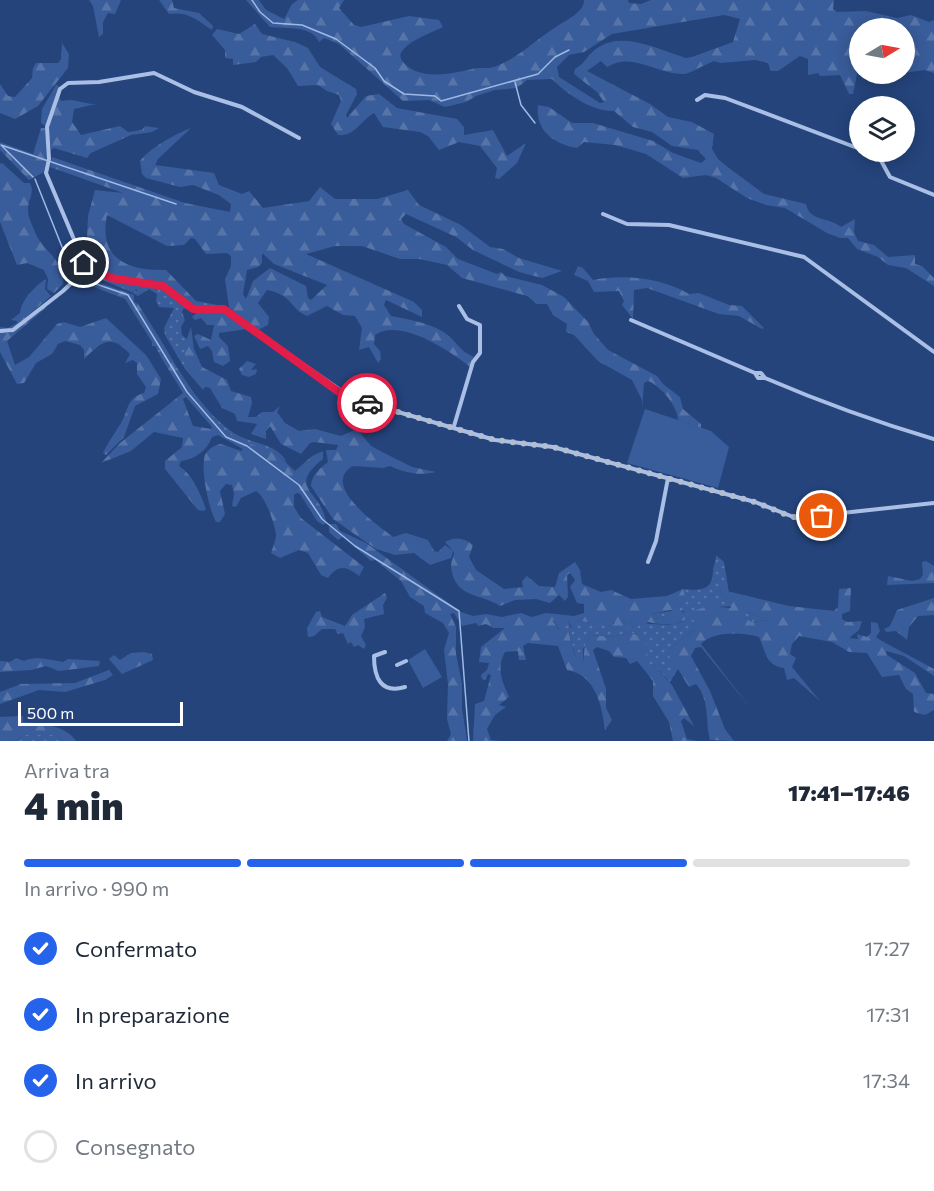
<!DOCTYPE html>
<html lang="it">
<meta charset="utf-8">
<style>
:root{--surface:#fff;--page:#f6f6f7;--text:#1f2937;--muted:#747a83;--line:#e0e1e3;--accent:#2563eb}
body{margin:0;font-family:Commissioner,sans-serif;background:var(--page);color:var(--text);height:100vh;display:flex;flex-direction:column;font-size:22px;white-space:nowrap}
*{box-sizing:border-box;margin:0}
p{font-size:20px;color:var(--muted)}
.icon{flex:none;width:33px;height:33px;fill:none;stroke:currentColor;stroke-width:2;stroke-linecap:round;stroke-linejoin:round}
.map{position:relative;height:741px;overflow:hidden}
.side{display:flex;flex-direction:column;background:var(--surface);flex:1}
.side>*{flex:none}
.needle{width:39px;rotate:80deg}
.tools{position:absolute;left:849px;top:18px;display:grid;gap:12px}
.tools a{display:grid;place-items:center;width:66px;height:66px;border-radius:50%;background:var(--surface);box-shadow:0 3px 15px #0003;font-size:30px}
.scale{position:absolute;left:18px;bottom:15px;width:165px;box-sizing:border-box;padding-left:6px;border:3px solid #fff;border-top:0;font-size:16px;line-height:21px;white-space:nowrap;color:#fff;-webkit-text-stroke:4px #25447c;paint-order:stroke}
.pin{position:absolute;display:grid;place-items:center;width:51px;height:51px;color:#fff;margin:-26px;border:3px solid #fff;border-radius:50%;box-shadow:0 2px 6px #0007}
.courier{position:absolute;display:grid;place-items:center;width:60px;height:60px;margin:-30px;border:4px solid #e11d48;border-radius:50%;background:#fff;color:#222;box-shadow:0 2px 8px #0007}
.overview em{font-style:normal;font-weight:800}
.overview div{display:flex;flex-direction:column-reverse}
.overview{display:flex;align-items:center;justify-content:space-between;height:102px;padding:0 24px}
h1{font-size:39px;font-weight:800;line-height:45px}
.bar{display:grid;grid-template-columns:repeat(4,1fr);gap:9px 6px;align-content:center;height:72px;padding:0 24px}
.bar i{height:8px;border-radius:4px;background:var(--line)}
.bar .active{background:var(--accent)}
.bar p{grid-column:span 4}
ol{padding:0 24px;list-style:none}
li{display:flex;align-items:center;gap:18px;height:66px}
li p{margin-inline-start:auto}
li .icon{padding:6px;border-radius:50%;background:var(--accent);color:#fff;stroke-width:4}
li:last-child{color:var(--muted)}
li i{width:33px;height:33px;border:3px solid var(--line);border-radius:50%}
.map>svg:first-child{display:block}
.grass{fill:url(#grass-dots)}
.forest{fill:url(#forest-firs);fill-rule:evenodd}
.park{fill:#395c9a}
.lines{fill:none;stroke-linecap:round;stroke-linejoin:round}
.stream{stroke:#9eb9e5;stroke-width:1.5}
.minor{stroke:#aabfe5;stroke-width:4}
.done{stroke:#b3bed1;stroke-width:6;stroke-dasharray:0 10.8}
.route{stroke:#e11d48;stroke-width:8}
</style>
<div class="map">
<svg width="934" height="741" viewBox="0 0 934 741">
<defs>
<pattern id="grass-dots" width="8" height="8" patternUnits="userSpaceOnUse" patternTransform="scale(1.5)"><rect width="8" height="8" fill="#395c9a"/><path d="M2 2h.1M6 6h.1" fill="none" stroke="#5774a9" stroke-width="1.8" stroke-linecap="round"/></pattern>
<pattern id="forest-firs" width="22" height="20" patternUnits="userSpaceOnUse" patternTransform="scale(1.5)"><rect width="22" height="20" fill="#395c9a"/><path d="M5 1l3.5 6h-7zM16 11l3.5 6h-7z" fill="#5774a9"/></pattern>
</defs>
<rect width="100%" height="100%" fill="#25447c"/>
<!-- grass -->
<path class="grass" d="M139,285L159,286L190,308L183,309L182,312L185,320L181,327L182,335L188,340L185,369L165,335L164,328L174,308L159,307L156,301L157,294L149,289L138,296L131,292L137,291Z
M162,342C180,373 201,409 231,431C247,444 278,442 287,463L274,452L260,449L227,433L185,385L169,358L162,359L156,348Z
M716,555L724,562L729,593L719,590L732,606L719,607L695,621L694,630L669,649L678,669L670,682L654,665L645,668L643,666L639,637L634,633L628,638L624,634L612,637L592,635L583,649V662L576,659L569,632L560,631L552,619L568,620L571,628L577,621L611,622L615,625L608,626L616,630L628,627L623,621L631,622L633,628L637,623L669,625L683,622L684,611L654,619L652,614L671,611L685,595L683,589C702,591 713,590 713,570C714,564 716,561 716,555Z
M746,612L768,620L750,622L746,618Z
M24,735H56L63,741H15Z"/>
<!-- forest -->
<path class="forest" d="M89,0H121L115,14L108,13L103,22V34L99,37L93,6Z
M159,0H172L174,8L199,13L213,26L212,30C197,20 188,11 169,14Z
M246,0H259L266,10L284,19L292,4L298,0H344L339,8L354,25L361,27L409,16L439,20L443,27C431,33 412,39 403,50C399,54 400,58 403,62C419,81 451,74 472,69C479,67 487,69 494,67C519,58 535,40 556,27C565,21 585,12 584,0H628L629,3L641,4L651,0H834L833,9L837,12L866,11L897,18L911,15L929,22L934,20V73L924,70L904,73V28H860L859,64L853,94H849L840,75L820,76L818,73L808,75V59L800,56L778,71H771L768,63L755,60L720,63L714,61C708,63 689,74 684,74C657,75 633,51 607,67L601,61L587,71L650,104L668,117L692,122L714,134L712,149L718,159L729,168L764,194L806,204C809,222 830,217 841,227L855,219L854,232L858,241L874,245L888,257L915,255V264L922,266L934,278V286L906,268L888,265L878,257L857,249L848,238H840L827,233L785,208L766,205L747,198L716,178L706,175L683,178L646,154L615,145L584,142L577,148C553,144 535,130 538,105L549,107L572,123H593L653,141L673,153L701,163L706,159L698,150L672,146L652,132L633,127L614,111C592,112 567,94 552,79L527,80L517,88L495,90L476,96L466,102L445,107L429,100L403,101L339,44L324,38L319,42C312,25 286,29 270,27ZM724,15L740,19L733,42L692,57L686,58C659,50 625,31 599,47C588,53 586,63 575,69L574,74L597,92L604,102L600,103L559,77L557,67L569,55L584,52L612,34Z
M255,24L262,34L295,42L308,48L320,67L356,89L357,94L346,115L347,118L366,96L379,94L397,108L457,119L464,127V135L493,130L507,156L526,143L517,163L499,179L495,178L497,168L480,146L459,142L439,150L428,136L420,132L383,127L374,113C362,119 355,137 338,135L331,124L341,101L339,95L327,91L318,85L298,86L287,68L273,55L261,57L256,62L233,65V59L225,58V50L212,35L217,29L239,34Z
M62,43L69,54L68,68L38,106L15,119L0,113V84L8,96L15,97L32,78L33,68L36,63H58L61,59Z
M56,85L60,87L46,126L41,123L42,109Z
M59,96L61,101C75,98 83,104 96,104L74,109L72,122L81,135L120,126L128,132L142,130L145,126L159,128L152,132L131,135L91,153L87,158L54,148L51,150L48,131Z
M41,128H46L47,157L44,172L29,180L0,150V142L33,154Z
M191,128L158,159L155,165L214,173L219,185L242,194L249,191L263,208L309,201L320,187L335,199H377L408,190L419,205L461,225L490,247L503,249L519,258L562,271L542,278L519,272L473,250L456,237L406,214L401,219L404,224L446,247L458,259L497,274L501,272L505,276L542,285L564,297L588,322L594,334L608,350L657,376L663,384L680,397L683,409L701,424V428L678,420C678,407 661,386 648,381L644,383L642,410V400L632,380L598,361L574,335L566,332L567,324L553,315L547,304H537L527,296L462,278L447,265L419,259H400L362,246H335L306,254L414,302L422,310V317L386,300L384,305L391,316C411,320 433,323 449,336C459,345 460,351 474,357L470,367C451,351 399,317 375,335L374,344L380,351L381,359L378,363L369,347L359,350L362,328L355,316L343,315L327,306L307,316C290,309 293,295 267,290L258,303L269,317L268,325L256,331L229,307L225,279L231,266V256L227,253L206,254L195,239L191,238L184,245L167,246L107,215C98,260 129,271 166,270L196,301L223,306C192,318 188,296 165,285C158,282 149,282 142,282C119,280 103,274 86,259L88,216L95,190L123,193L50,167L52,157L185,203L230,212L231,204L219,195L193,185L180,187L146,178L142,174L140,161C150,148 175,134 191,128ZM262,253L274,264L327,285L311,300L308,298L306,286L270,268L253,281L246,299L243,294L247,270L258,267L262,263Z
M2,163L24,183H30C35,193 28,199 28,210C28,217 32,225 35,232C42,251 66,260 63,284L54,293L47,289L48,279L44,270L27,263L17,265L0,222V164Z
M578,266L583,268L593,280C624,274 662,278 689,294L699,293L729,305L742,306L764,328L762,329L739,316L719,314L647,288L634,290L633,319L622,305L624,301L619,291L594,292L588,281L574,275Z
M93,270L109,280L139,285V289L131,292L86,273Z
M46,279L45,289L51,296L11,330H0V327L8,328L17,323V321L11,320L20,313C22,299 35,286 46,279Z
M89,279L134,295V302L138,304L162,342L159,347L152,346V342L125,299L86,284Z
M45,306L47,307L7,341L15,365L29,357L57,324L64,322L80,327L106,318L146,355L161,379L158,394L135,406L124,437L106,455L103,453C108,442 115,433 121,423C129,410 126,398 144,393L146,387L137,374V363L133,360L125,363L130,354C110,333 102,342 84,359V350L80,345L65,341L58,344L52,354L36,363L24,383L17,384L0,352V332L10,333Z
M223,311L247,329L219,333V337L228,346L230,361L223,366L214,362L212,351L208,346L200,349L194,336L198,334L211,340L214,325H207L201,318L195,320L192,317L197,312Z
M191,327L194,349L202,367L227,380L231,391L251,397L252,403L248,417H256L262,412H273L280,406L277,412L285,423L299,431L315,429L341,436L357,429L371,446L386,454L412,467L436,472C420,476 405,473 390,466L383,468L353,466C319,485 379,526 393,537L406,533L428,540L434,551L438,552L445,545L453,551L451,558L430,565L414,553L395,555L376,549L333,519L311,486C311,476 320,468 328,462L326,450H336L338,445L314,442L310,443L301,454L281,444L270,426L266,431V439L251,434L257,424L237,421L235,414L222,408L210,388L205,387L203,390L185,369V344Z
M165,357H169L185,385L227,433L260,448L274,452L295,471L312,456L323,451V459C285,489 323,491 326,523L323,525L317,521L300,494L297,493L294,495V507L301,518L364,567L359,576C347,566 338,564 328,578L321,575L308,553L299,550L280,558L271,553C273,547 276,540 276,534C274,523 266,497 256,491L241,498L236,507L232,506L234,494L232,485L226,484L220,491L225,514L220,522H216C209,510 200,468 205,455C208,449 214,445 221,444L241,451L243,449L218,435L212,437C207,451 195,459 181,461L179,466C193,475 200,493 206,509L204,511L198,510L165,469V461L182,447L183,438L154,432L131,451L101,463L120,443L183,393L162,359ZM186,397L212,427L211,429L193,426L183,399Z
M247,361L256,364L251,370L257,369L256,374L249,377L242,375L239,369Z
M329,524H336L340,531L366,543L461,612L473,616L486,614L502,617L521,613L532,617L546,613L574,616L584,613V604L577,603L570,587L575,580L570,573L567,575L568,597L565,601L559,595L550,603L536,599L515,600L500,606C481,593 454,599 451,566C451,561 454,556 454,552L445,542C456,536 464,538 473,545L469,557L476,570L504,589L523,587L522,581L527,576L539,586L555,587L559,573L575,562L580,570L582,584L601,592L611,590L631,599L667,596L683,589L685,595L675,609L652,614L655,619L679,611L690,615C678,628 663,625 648,622L643,627L637,623L634,629L631,623L623,621L629,628L616,630L608,626L615,623L577,621L574,631L568,620L560,623L552,620L559,630H568L575,656L583,662L585,644L592,635L611,637L624,634L628,637L631,632L645,640L648,658L643,666L654,665L672,685L692,722L694,726L684,718L681,721L687,739L697,741H673L669,722L653,696V681L637,661L630,664L626,658L614,657L609,651L597,647L593,650L606,689V708L612,720L605,730C602,706 596,675 567,670L558,646L528,643L523,646L526,660H519L518,651L505,652C496,668 502,681 509,697L499,705L506,707L495,715L487,729L491,740L500,741H473L475,704L484,701L491,675L488,674L485,680L482,679L481,675L487,670L489,663L479,662L481,647L505,628H493L486,624L478,626L476,623L462,626L454,613L450,614L456,627V654L462,684V708L467,741H447L451,734L447,719L448,684L444,650L449,633L443,623L425,613L424,606L410,597L401,581L375,560L371,561L343,537L338,540L329,532Z
M926,561L934,566V583L887,585L888,576L912,581L920,579L923,575L922,562Z
M851,588L850,611L842,614V619L847,622L862,621L859,630L849,638L858,639L857,634L867,637L871,633V622L877,623L880,631L876,637L880,640L934,669V676L904,656L886,651L887,655L915,673L926,693L934,694V710L925,715L914,712L913,694L906,689L899,675L882,677L867,653L849,652L832,642L799,636L792,644L790,654L796,658L792,667L820,701L794,678L787,680L784,668C765,665 766,652 759,637C743,632 713,631 701,644L752,710L701,647L695,648L691,656L710,691L725,729L734,741L710,740C705,720 710,700 696,684L689,687L678,669L670,666L669,649L694,630L693,611L705,607L712,598L718,601L719,607L731,608L719,589L789,606L834,611L838,607L839,589ZM746,612L768,620L751,622L746,618Z
M385,593L387,598L383,605L384,614L364,619L365,627L361,636L366,645L364,649L358,645L354,647L351,642L348,644L343,633L338,634L335,629H322L314,636L308,637L307,628L316,612L320,611L322,617L345,626L352,615Z
M934,598V615L918,616L909,627L907,640L896,631L886,632L884,629L890,626L897,610Z
M144,652L152,654L153,660L122,674L109,659L114,655L120,660L131,653Z
M16,658L24,661C35,655 52,660 63,662L68,659L100,661L99,666L59,671L46,666L31,670L0,672V661L10,662Z
M109,670L113,675L105,680L65,692L39,690L0,704V692L21,684L75,683Z
M23,716V722C40,723 66,725 76,741H63L56,735H24L15,741H0V717Z"/>
<!-- park -->
<path class="park" d="M645,409L711,431L729,447L718,488L627,463Z
M425,649L442,677L423,688L408,660Z"/>
<g class="lines">
<!-- stream -->
<path class="stream" d="M252,0L260,12L273,23L302,25L336,39L375,68L384,81L404,94L435,96L441,101L538,74L555,57L569,50
M515,82L521,105L535,123
M1,145L176,204
M2,146L33,177
M35,179L68,262L90,282L128,295L187,392L226,437L247,446L299,485L322,519L355,546L459,611L469,741"/>
<!-- minor -->
<path class="minor" d="M697,100L705,95L725,98L860,149
M299,138L242,107L194,92L154,73L99,82L68,83L60,89L47,127L49,159L46,173L84,263L111,278L163,286L195,309L225,310L353,399L495,440L553,447L755,502L796,518L934,503
M867,152L879,157L890,177L934,195
M603,214L627,224L669,225L804,257L934,352
M631,320L755,373H761L765,378C821,402 876,422 934,439
M0,331L13,330L63,291L83,272L85,264
M755,373L758,378H765
M454,426L473,362L480,353V325L467,319L459,306
M648,562L656,541L668,478
M385,652L374,656C374,678 381,694 405,687
M397,665L406,661"/>
</g>
<g class="lines">
<!-- done -->
<path class="done" d="M367,403L495,440L553,447L755,502L792,517L822,516"/>
<!-- route -->
<path class="route" d="M84,263L111,278L163,286L193,309H224L343,395L367,403"/>
</g>
</svg>
<div class="tools">
<a><svg class="needle" viewBox="-14 -14 28 28"><path d="M0-13l5 13h-10z" fill="#e53935"/><path d="M0 13l5-13h-10z" fill="#747a83"/></svg></a>
<a><svg class="icon" aria-label="layers" viewBox="0 0 24 24"><path d="M12 4l9 5-9 5-9-5zM3 14l9 5 9-5"/></svg></a>
</div>
<div class="scale">500 m</div>
<div class="pin" style="left:822px;top:516px;background:#ea580c"><svg class="icon" aria-label="bag" viewBox="0 0 24 24"><path d="M5 8h14l-1 12H6zM9 8a3 3 0 0 1 6 0"/></svg></div>
<div class="pin" style="left:84px;top:263px;background:#1f2937"><svg class="icon" aria-label="home" viewBox="0 0 24 24"><path d="M3 11l9-7 9 7M6 9v11h12V9"/></svg></div>
<div class="courier" style="left:367px;top:403px"><svg class="icon" aria-label="car" viewBox="0 0 24 24"><path d="M5 17H2v-5l4-1 3-4h7l3 4 3 1v5h-3M9 17h6M6 11h13"/><circle cx="7" cy="17" r="2"/><circle cx="17" cy="17" r="2"/></svg></div>
</div>
<section class="side">
<div class="overview"><div><h1>4 min</h1><p>Arriva tra</p></div><em>17:41–17:46</em></div>
<div class="bar"><i class="active"></i><i class="active"></i><i class="active"></i><i></i><p>In arrivo · 990 m</p></div>
<ol>
<li><svg class="icon" aria-label="check" viewBox="0 0 24 24"><path d="M5 12l5 5 9-10"/></svg>Confermato<p>17:27</p></li>
<li><svg class="icon" aria-label="check" viewBox="0 0 24 24"><path d="M5 12l5 5 9-10"/></svg>In preparazione<p>17:31</p></li>
<li><svg class="icon" aria-label="check" viewBox="0 0 24 24"><path d="M5 12l5 5 9-10"/></svg>In arrivo<p>17:34</p></li>
<li><i></i>Consegnato</li>
</ol>
</section>
